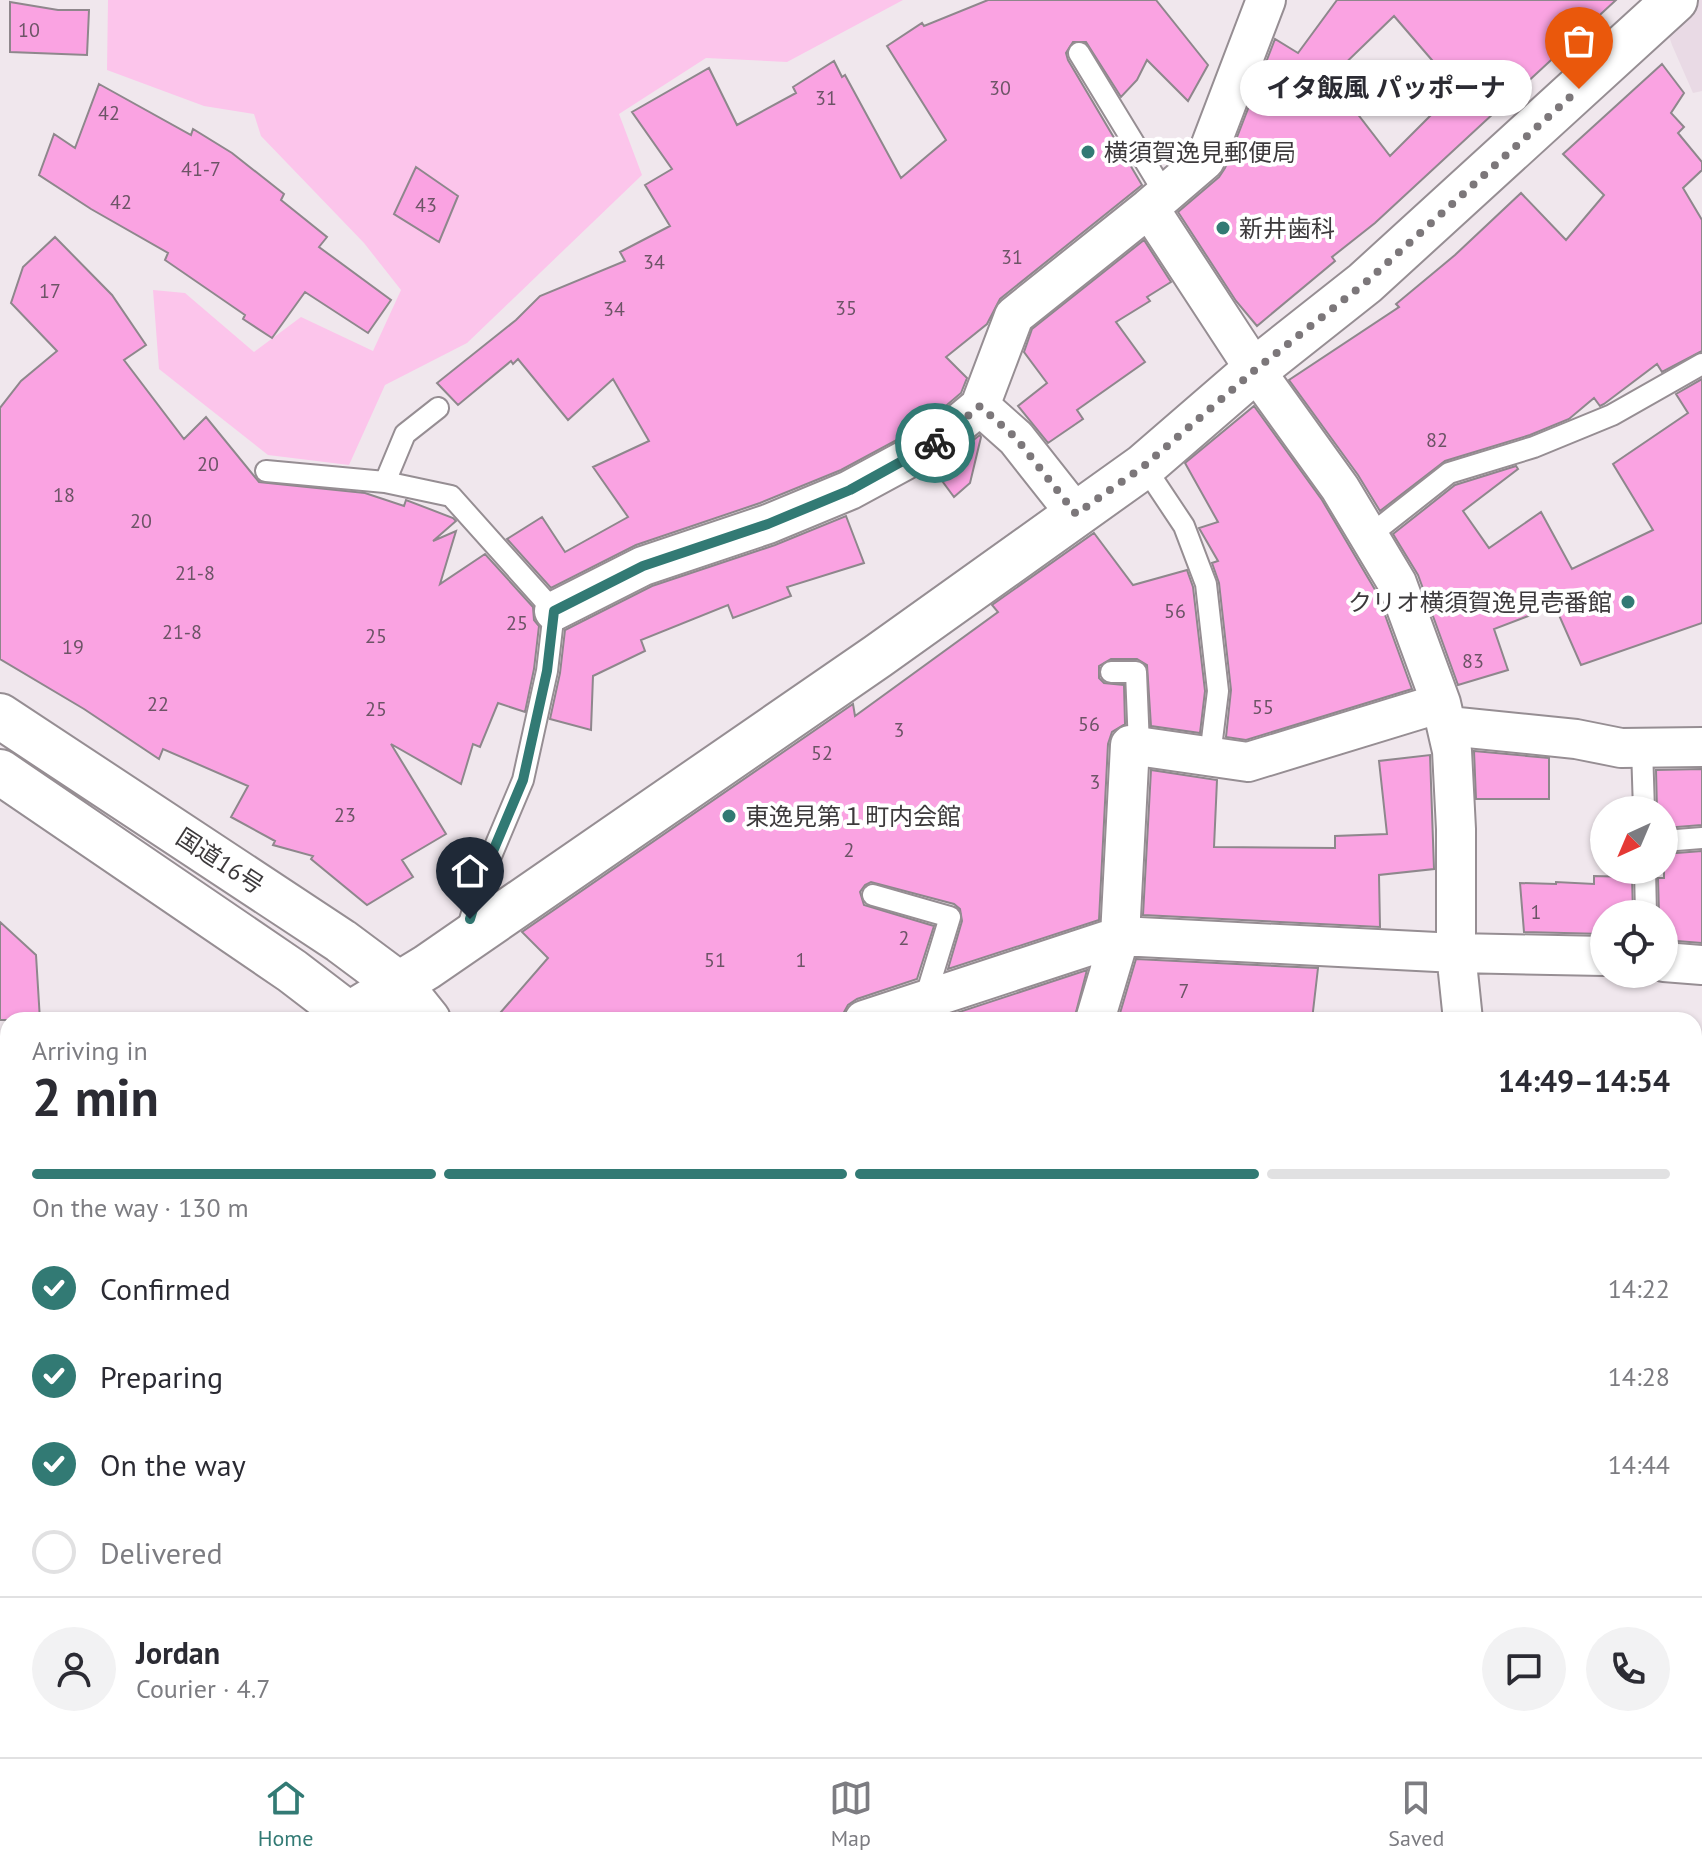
<!DOCTYPE html>
<meta charset="utf-8">
<style>
:root{--surface:#fff;--page:#f2f2f3;--text:#2b2b33;--muted:#7c7c81;--line:#e1e1e2;--accent:#327a74}
body{margin:0;font-family:"PT Sans","Noto Sans JP",sans-serif;background:var(--page);color:var(--text);height:100vh;display:flex;flex-direction:column;font-size:30px;white-space:nowrap}
*{box-sizing:border-box;margin:0}
p{font-size:26px;color:var(--muted)}
.icon{flex:none;width:44px;height:44px;fill:none;stroke:currentColor;stroke-width:2;stroke-linecap:round;stroke-linejoin:round}
.map{position:relative;flex:1;overflow:hidden}
.sheet{position:absolute;left:0px;top:1012px;width:1702px;height:746px;display:flex;flex-direction:column;background:var(--surface);border-radius:24px 24px 0 0;box-shadow:0 2px 6px #0004}
.sheet>*{flex:none}
.needle{width:52px;rotate:224deg}
.controls{position:absolute;left:1590px;top:796px;display:grid;gap:16px}
.controls a{display:grid;place-items:center;width:88px;height:88px;border-radius:50%;background:var(--surface);box-shadow:0 2px 6px #0004;font-size:40px}
.pin{position:absolute;display:grid;place-items:center;width:68px;height:68px;color:#fff;margin:-82px -34px;border-radius:50% 50% 50% 0;rotate:-45deg;box-shadow:0 0 8px #0007}
.pin .icon{rotate:45deg}
.courier{position:absolute;display:grid;place-items:center;width:80px;height:80px;margin:-40px;border:6px solid #327a74;border-radius:50%;background:#fff;color:#222;box-shadow:0 2px 10px #0007}
.bubble{position:absolute;height:56px;border-radius:28px;background:var(--surface);box-shadow:0 2px 6px #0004;font-size:26px;font-weight:700;line-height:56px;text-align:center}
.head em{font-style:normal;font-weight:700}
.head div{display:flex;flex-direction:column-reverse}
.head{display:flex;align-items:center;justify-content:space-between;height:136px;padding:0 32px}
h1{font-size:52px;font-weight:700;line-height:60px}
.bar{display:grid;grid-template-columns:repeat(4,1fr);gap:12px 8px;align-content:center;height:96px;padding:0 32px}
.bar i{height:10px;border-radius:6px;background:var(--line)}
.bar .selected{background:var(--accent)}
.bar p{grid-column:span 4}
.line{display:flex;align-items:center;gap:20px;padding:0 32px;border-top:2px solid var(--line)}
.line div{flex:1}
.round{display:grid;place-items:center;flex:none;width:84px;height:84px;border-radius:42px;background:var(--page)}
ol{padding:0 32px;list-style:none}
li{display:flex;align-items:center;gap:24px;height:88px}
li p{margin-inline-start:auto}
li .icon{padding:8px;border-radius:50%;background:var(--accent);color:#fff;stroke-width:4}
li:last-child{color:var(--muted)}
li i{width:44px;height:44px;border:4px solid var(--line);border-radius:50%}
.tabs{display:flex;justify-content:space-around;align-items:center;height:112px;border-top:2px solid var(--line);background:var(--surface);font-size:22px;color:var(--muted)}
.tabs a{display:grid;justify-items:center;gap:4px}
.tabs .selected{color:var(--accent)}
.map>svg:first-child{display:block}
.built{fill:#e9dae5}
.green{fill:#fcc5eb}
.building{fill:#faa3e2;stroke:#8e878c;stroke-width:2;fill-rule:evenodd}
.lines{fill:none;stroke-linecap:round;stroke-linejoin:round}
.lane-casing{stroke:#968e93;stroke-width:24}
.street-casing{stroke:#968e93;stroke-width:42}
.secondary-casing{stroke:#968e93;stroke-width:48}
.highway-casing{stroke:#968e93;stroke-width:48}
.lane{stroke:#fff;stroke-width:20}
.street{stroke:#fff;stroke-width:38}
.secondary{stroke:#fff;stroke-width:44}
.highway{stroke:#fff;stroke-width:44}
.done{stroke:#7c777a;stroke-width:8;stroke-dasharray:0 14.4}
.route{stroke:#327a74;stroke-width:10}
.poi-dot{fill:#327a74;stroke:#fff;stroke-width:3}
.labels{text-anchor:middle;dominant-baseline:central;stroke-width:8;stroke-linejoin:round;paint-order:stroke}
.number-label{font-size:20px;fill:#6c5466}
.poi-label{font-size:24px;fill:#3d3a3c;stroke:#fff;text-anchor:start}
.street-label{font-size:24px;fill:#3d3a3c;stroke:#fff}
</style>
<div class="map">
<svg width="1702" height="1757" viewBox="0 0 1702 1757">
<rect width="100%" height="100%" fill="#f0e7ed"/>
<!-- built -->
<path class="built" d="M1657,0H1702V91L1693,93L1672,45Z
M1291,1750H1602L1613,1757H1291Z"/>
<!-- green -->
<path class="green" d="M108,0H903L787,62L706,58L619,114L642,175L467,343L385,385L349,465L268,455L159,369L153,290L185,293L254,352L301,317L373,351L401,290L364,243L261,136L254,114L204,106L107,70Z
M1694,1208H1702V1293L1694,1292Z
M1694,1296L1702,1298V1757H1648L1638,1750H1694Z"/>
<!-- building -->
<path class="building" d="M988,0H1156L1208,65L1188,101L1147,60L1137,80L1121,97L1086,42H1073L1066,53L1068,60L1142,185L1000,299L987,324L946,357L967,378L961,393L921,427L841,470L760,503L636,545L551,588L507,539L542,517L565,552L628,517L593,467L649,441L613,379L568,420L518,359L513,364L511,361L458,405L437,383L516,320L540,296L625,261L620,252L670,226L645,185L672,169L632,112L709,68L737,125L796,93L793,87L834,61L842,77L845,75L901,178L946,140L887,46L922,23L924,26Z
M1337,0H1616L1375,223L1332,257L1335,261L1257,326L1236,301L1178,212L1219,177L1225,168L1275,39L1298,53ZM1394,16L1456,88L1429,112L1431,115L1390,156L1330,78Z
M10,2L58,10H89L87,55L10,52Z
M1662,64L1684,93L1671,113L1684,127L1678,133L1702,162V170L1683,188L1702,220V351L1662,372L1657,364L1604,404L1600,406L1594,398L1569,419L1530,435L1445,461L1380,511L1358,475L1289,380L1399,307L1396,304L1455,255L1521,193L1566,240L1604,195L1563,154Z
M99,84L191,135L193,129L232,153L284,194L281,200L327,237L319,247L391,300L368,333L305,292L272,338L243,319L245,315L165,260L168,253L91,209L39,175L54,134L75,148Z
M416,167L458,196L439,242L394,214Z
M55,237L112,295L146,345L124,360L184,439L206,417L259,482L365,493L404,506L406,500L453,518L456,521L433,541L456,531L440,584L485,554L533,607L534,620L539,626L534,669L525,712L498,703L480,747L473,744L461,784L391,744L446,834L402,860L413,877L367,905L311,859L313,856L273,845L275,841L231,817L248,786L163,749L159,759L84,709L0,659V408L21,381L57,351L11,303L23,267Z
M1144,240L1171,282L1147,297L1150,301L1116,322L1145,362L1077,410L1083,419L1048,443L1018,406L1047,383L1024,352L1032,329Z
M1702,379V623L1581,665L1555,606L1494,629L1508,670L1458,685L1418,575L1393,534L1455,485L1516,466L1518,469L1463,511L1489,548L1541,512L1572,569L1653,530L1613,464L1688,413L1676,394Z
M1254,406L1322,500L1377,593L1412,689L1246,740L1226,737L1231,690L1219,583L1212,563L1218,561L1199,528L1218,522L1185,463Z
M980,435L981,437L970,483L954,497L934,470Z
M846,516L864,563L787,587L791,596L733,618L728,605L641,640L645,651L593,676L591,730L550,719L560,673L565,630L652,586L775,545Z
M1094,533L1133,585L1187,570L1193,587L1205,691L1200,733L1151,726L1147,665L1137,659H1111L1099,666V678L1104,683L1124,685L1125,724L1112,732L1108,744L1099,920L948,969L962,921L960,909L954,904L871,882L865,885L860,892L864,905L934,926L917,979L857,999L848,1005L843,1014L824,1020H494L548,958L522,932L853,704L855,716L998,612L992,605Z
M1474,751L1549,758V799H1476Z
M1430,755L1434,869L1379,875L1380,927L1143,915L1151,770L1217,780L1214,847L1335,848V836L1387,834L1379,761Z
M1702,769V825L1664,828V810H1657L1656,770Z
M1702,851V943L1664,940V914H1659L1658,878H1664V854Z
M1594,876L1632,877L1633,914H1604V934L1524,932L1520,883L1556,884V882L1594,884Z
M0,922L36,955L40,1020H0Z
M1136,959L1318,968L1312,1020H1118Z
M1087,970L1074,1020H942L941,1018Z"/>
<g class="lines">
<!-- lane casing -->
<g class="lane-casing">
<path id="lane" d="M1079,53L1165,194
M1144,466L1184,526L1206,584L1218,691L1210,756
M266,471L385,482L451,496L554,611L547,671L523,780L483,875L466,934
M385,482L405,434L438,408
M1369,536L1449,473L1534,447L1612,415L1702,364
M1111,672H1136L1139,746
M1642,748L1644,810
M1664,841L1702,838
M1645,870L1646,914
M873,895L950,917L925,999
M1694,1115L1702,1116"/>
</g>
<!-- street casing -->
<g class="street-casing">
<path id="street" d="M1149,208L1255,370L1340,488L1397,583L1441,703L1452,751L1456,829V953L1463,1020
M980,406L1016,438L1076,514
M554,611L643,566L768,524L850,490L933,445L980,406L1014,316L1149,208L1205,160L1266,0
M1448,726L1576,739L1621,748L1702,747
M1664,962L1702,965
M864,1020L1120,936L1456,953L1604,956
M1095,1020L1120,936L1130,745L1248,762L1441,703
M1278,1757V1750"/>
</g>
<!-- secondary casing -->
<g class="secondary-casing">
<path id="secondary" d="M340,1020L427,967L878,656L1144,466L1255,370L1365,283L1675,0
M0,1142H8"/>
</g>
<!-- highway casing -->
<g class="highway-casing">
<path id="highway" d="M0,716L341,941L400,985L428,1020
M0,772L292,971L356,1020
M575,1750V1757
M615,1750V1757"/>
</g>
<!-- lane -->
<use href="#lane" class="lane"/>
<!-- street -->
<use href="#street" class="street"/>
<!-- secondary -->
<use href="#secondary" class="secondary"/>
<!-- highway -->
<use href="#highway" class="highway"/>
</g>
<g class="lines">
<!-- done -->
<path class="done" d="M935,443L980,406L1016,438L1076,514L1144,466L1255,370L1365,283L1579,89"/>
<!-- route -->
<path class="route" d="M470,919L483,875L523,780L547,671L554,611L643,566L768,524L850,490L935,443"/>
</g>
<!-- markers -->
<g class="poi-dot">
<circle cx="1088" cy="152" r="8"/>
<circle cx="1223" cy="228" r="8"/>
<circle cx="1628" cy="602" r="8"/>
<circle cx="729" cy="816" r="8"/>
</g>
<g class="labels">
<!-- number labels -->
<g class="number-label">
<text x="29" y="30">10</text>
<text x="1000" y="88">30</text>
<text x="826" y="98">31</text>
<text x="109" y="113">42</text>
<text x="201" y="169">41-7</text>
<text x="121" y="202">42</text>
<text x="426" y="205">43</text>
<text x="1012" y="257">31</text>
<text x="654" y="262">34</text>
<text x="50" y="291">17</text>
<text x="846" y="308">35</text>
<text x="614" y="309">34</text>
<text x="1437" y="440">82</text>
<text x="208" y="464">20</text>
<text x="64" y="495">18</text>
<text x="141" y="521">20</text>
<text x="195" y="573">21-8</text>
<text x="1175" y="611">56</text>
<text x="517" y="623">25</text>
<text x="182" y="632">21-8</text>
<text x="376" y="636">25</text>
<text x="73" y="647">19</text>
<text x="1473" y="661">83</text>
<text x="158" y="704">22</text>
<text x="1263" y="707">55</text>
<text x="376" y="709">25</text>
<text x="1089" y="724">56</text>
<text x="899" y="730">3</text>
<text x="822" y="753">52</text>
<text x="1095" y="782">3</text>
<text x="345" y="815">23</text>
<text x="849" y="850">2</text>
<text x="1536" y="912">1</text>
<text x="904" y="938">2</text>
<text x="715" y="960">51</text>
<text x="801" y="960">1</text>
<text x="1184" y="991">7</text>
</g>
<!-- poi labels -->
<g class="poi-label">
<text x="1104" y="152">横須賀逸見郵便局</text>
<text x="1239" y="228">新井歯科</text>
<text x="1612" y="602" text-anchor="end">クリオ横須賀逸見壱番館</text>
<text x="745" y="816">東逸見第１町内会館</text>
</g>
<!-- street labels -->
<g class="street-label">
<text transform="translate(220 861) rotate(33)">国道16号</text>
</g>
</g>
</svg>
<div class="controls">
<a><svg class="needle" viewBox="-14 -14 28 28"><path d="M0-13l5 13h-10z" fill="#e53935"/><path d="M0 13l5-13h-10z" fill="#7c7c81"/></svg></a>
<a><svg class="icon" aria-label="locate" viewBox="0 0 24 24"><circle cx="12" cy="12" r="6"/><path d="M12 2v4M12 18v4M2 12h4M18 12h4"/></svg></a>
</div>
<div class="pin" style="left:1579px;top:89px;background:#ea580c"><svg class="icon" aria-label="bag" viewBox="0 0 24 24"><path d="M5 8h14l-1 12H6zM9 8a3 3 0 0 1 6 0"/></svg></div>
<div class="pin" style="left:470px;top:919px;background:#1f2937"><svg class="icon" aria-label="home" viewBox="0 0 24 24"><path d="M3 11l9-7 9 7M6 9v11h12V9"/></svg></div>
<div class="courier" style="left:935px;top:443px"><svg class="icon" aria-label="bike" viewBox="0 0 24 24"><circle cx="6" cy="16" r="4"/><circle cx="18" cy="16" r="4"/><path d="M6 16l4-8h5l3 8M10 8l3 8H6M13 5h3"/></svg></div>
<div class="bubble" style="left:1240px;top:60px;width:292px">イタ飯風 パッポーナ</div>
<section class="sheet">
<div class="head"><div><h1>2 min</h1><p>Arriving in</p></div><em>14:49–14:54</em></div>
<div class="bar"><i class="selected"></i><i class="selected"></i><i class="selected"></i><i></i><p>On the way · 130 m</p></div>
<ol>
<li><svg class="icon" aria-label="check" viewBox="0 0 24 24"><path d="M5 12l5 5 9-10"/></svg>Confirmed<p>14:22</p></li>
<li><svg class="icon" aria-label="check" viewBox="0 0 24 24"><path d="M5 12l5 5 9-10"/></svg>Preparing<p>14:28</p></li>
<li><svg class="icon" aria-label="check" viewBox="0 0 24 24"><path d="M5 12l5 5 9-10"/></svg>On the way<p>14:44</p></li>
<li><i></i>Delivered</li>
</ol>
<div class="line" style="height:144px"><a class="round"><svg class="icon" aria-label="person" viewBox="0 0 24 24"><circle cx="12" cy="8" r="4"/><path d="M4 21q1-7 8-7t8 7"/></svg></a><div><b>Jordan</b><p>Courier · 4.7</p></div><a class="round"><svg class="icon" aria-label="chat" viewBox="0 0 24 24"><path d="M4 5h16v11H9l-5 4z"/></svg></a><a class="round"><svg class="icon" aria-label="phone" viewBox="0 0 24 24"><path d="M5 4h4l2 5-3 2q2 4 5 5l2-3 5 2v4C11 20 4 13 5 4z"/></svg></a></div>
</section>
</div>
<nav class="tabs">
<a class="selected"><svg class="icon" aria-label="home" viewBox="0 0 24 24"><path d="M3 11l9-7 9 7M6 9v11h12V9"/></svg>Home</a>
<a><svg class="icon" aria-label="map" viewBox="0 0 24 24"><path d="M3 6l6-2 6 2 6-2v14l-6 2-6-2-6 2zM9 4v14M15 6v14"/></svg>Map</a>
<a><svg class="icon" aria-label="saved" viewBox="0 0 24 24"><path d="M7 4h10v16l-5-4-5 4z"/></svg>Saved</a>
</nav>
